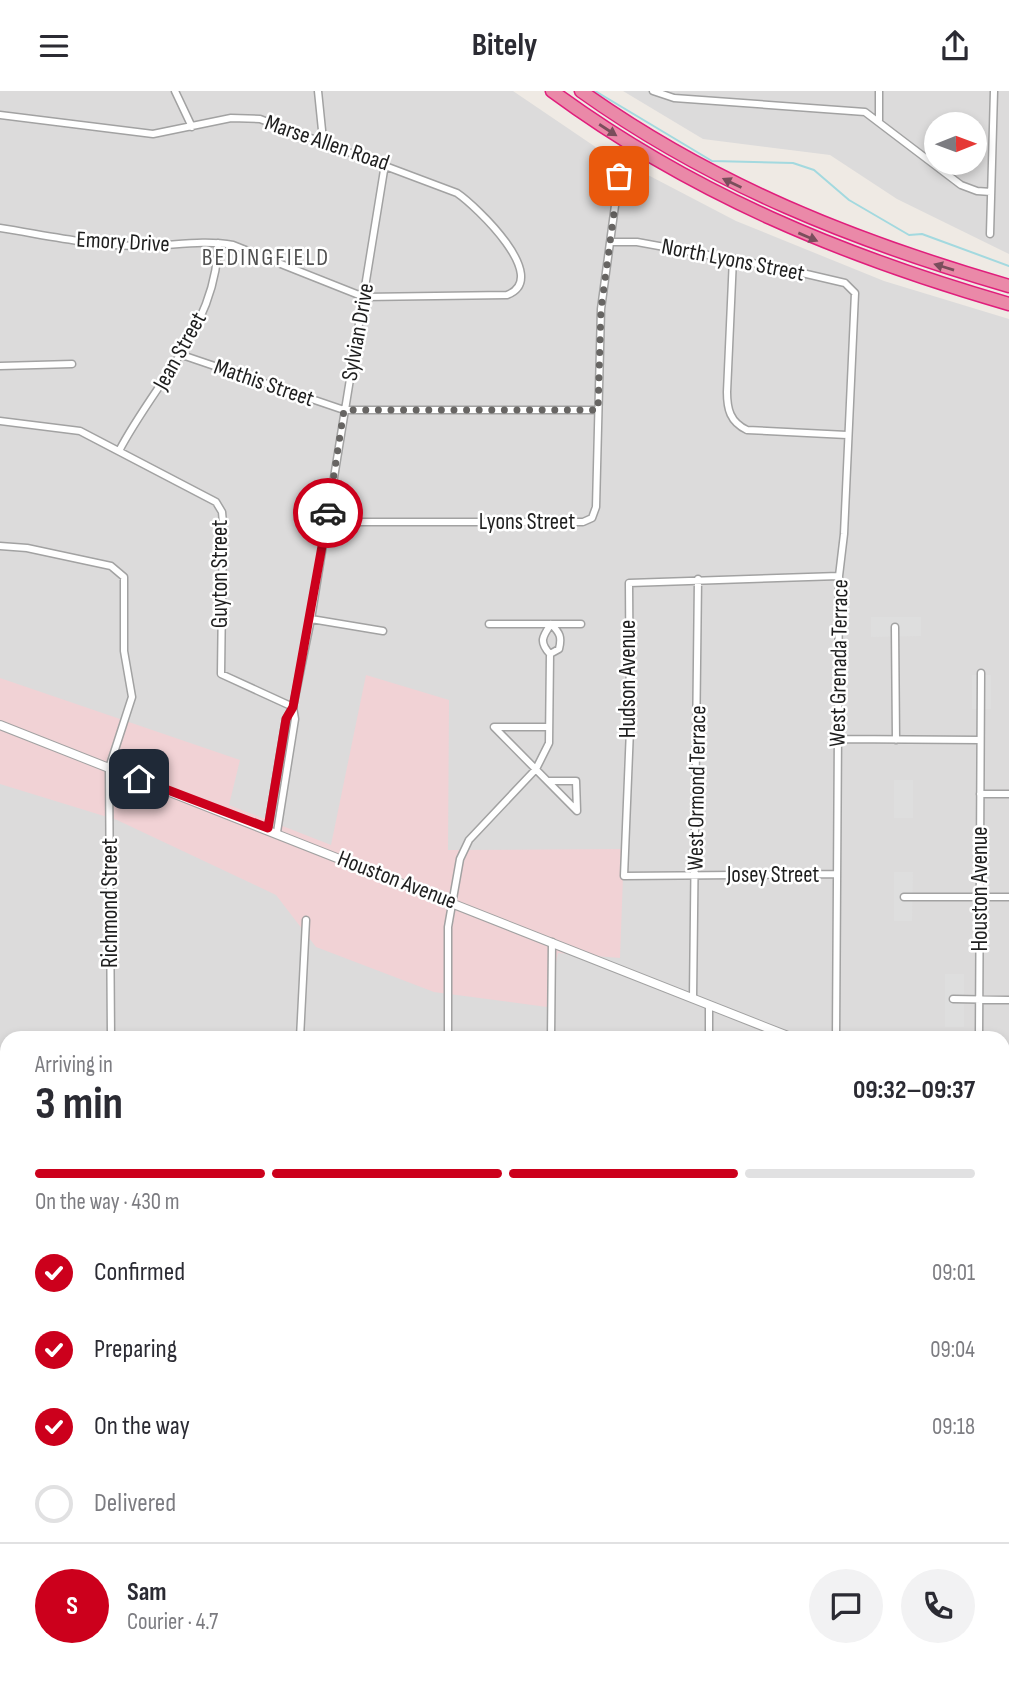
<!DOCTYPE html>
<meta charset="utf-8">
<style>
:root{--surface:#fff;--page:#f2f2f3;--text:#2b2b33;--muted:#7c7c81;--line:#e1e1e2;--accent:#cc001c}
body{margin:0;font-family:"Sofia Sans Condensed",sans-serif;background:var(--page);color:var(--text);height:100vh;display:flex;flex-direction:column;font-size:26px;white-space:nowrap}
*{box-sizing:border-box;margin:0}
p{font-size:23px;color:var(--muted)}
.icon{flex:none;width:38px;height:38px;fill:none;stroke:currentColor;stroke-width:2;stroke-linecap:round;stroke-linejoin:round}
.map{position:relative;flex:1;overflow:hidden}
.panel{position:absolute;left:0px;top:940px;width:1010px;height:653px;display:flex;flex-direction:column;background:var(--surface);border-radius:21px 21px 0 0;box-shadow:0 4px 10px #0003}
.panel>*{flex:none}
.needle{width:46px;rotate:89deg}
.controls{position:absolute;left:924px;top:21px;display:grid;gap:14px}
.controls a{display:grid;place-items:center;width:63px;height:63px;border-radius:50%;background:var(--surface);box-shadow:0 4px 10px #0003;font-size:35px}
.pin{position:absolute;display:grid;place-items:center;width:60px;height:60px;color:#fff;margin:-30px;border-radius:14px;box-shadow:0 4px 10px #0006}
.courier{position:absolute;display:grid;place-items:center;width:70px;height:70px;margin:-35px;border:5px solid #cc001c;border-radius:50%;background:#fff;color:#222;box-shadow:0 2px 9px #0007}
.headline em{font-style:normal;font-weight:700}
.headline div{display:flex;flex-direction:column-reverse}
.headline{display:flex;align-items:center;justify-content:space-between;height:119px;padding:0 35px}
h1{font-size:46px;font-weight:700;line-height:52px}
.bar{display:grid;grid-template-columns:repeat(4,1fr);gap:10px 7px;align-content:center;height:84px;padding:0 35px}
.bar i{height:9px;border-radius:5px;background:var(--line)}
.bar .current{background:var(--accent)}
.bar p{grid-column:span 4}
.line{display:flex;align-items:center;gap:18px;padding:0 35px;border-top:2px solid var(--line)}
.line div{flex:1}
.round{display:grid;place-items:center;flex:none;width:74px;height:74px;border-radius:37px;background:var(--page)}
ol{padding:0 35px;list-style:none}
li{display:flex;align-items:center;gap:21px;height:77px}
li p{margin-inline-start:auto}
li .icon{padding:7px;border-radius:50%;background:var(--accent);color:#fff;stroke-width:4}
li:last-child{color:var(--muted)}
li i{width:38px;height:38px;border:4px solid var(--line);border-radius:50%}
header{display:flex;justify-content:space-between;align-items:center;height:91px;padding:0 35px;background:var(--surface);font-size:32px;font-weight:700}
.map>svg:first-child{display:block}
.residential{fill:#dcdbdb;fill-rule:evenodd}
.commercial{fill:#f1d2d5}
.industrial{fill:url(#industrial-grid)}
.parking{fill:#dedede}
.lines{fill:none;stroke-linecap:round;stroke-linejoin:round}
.stream{stroke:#a3d9df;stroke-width:2}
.minor-casing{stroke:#a2a2a2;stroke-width:9}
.tertiary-casing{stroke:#a2a2a2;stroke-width:10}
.primary-casing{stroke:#985100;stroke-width:12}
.motorway-casing{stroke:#e01e7c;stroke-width:15}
.minor{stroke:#fff;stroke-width:6}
.tertiary{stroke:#fff;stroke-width:8}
.primary{stroke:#ffc59a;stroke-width:10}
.motorway{stroke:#ea89a8;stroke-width:12}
.oneway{fill:#7a4e5c}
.done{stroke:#676563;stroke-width:7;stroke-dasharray:0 12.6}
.route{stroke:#cc001c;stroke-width:9}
.labels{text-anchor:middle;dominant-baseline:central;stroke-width:5;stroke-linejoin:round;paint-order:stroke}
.street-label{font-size:23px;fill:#1e1e1e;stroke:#fff}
.neighbourhood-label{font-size:24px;letter-spacing:2px;fill:#515151;stroke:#fff}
</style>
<header><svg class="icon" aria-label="menu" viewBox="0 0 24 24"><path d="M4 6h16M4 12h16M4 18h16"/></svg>Bitely<svg class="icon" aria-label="share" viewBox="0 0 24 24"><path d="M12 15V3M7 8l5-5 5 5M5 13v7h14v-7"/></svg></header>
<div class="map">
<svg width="1009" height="1592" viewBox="0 0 1009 1592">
<defs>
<pattern id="industrial-grid" width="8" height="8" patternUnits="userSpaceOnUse" patternTransform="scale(1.75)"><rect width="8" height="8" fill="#e9d5e8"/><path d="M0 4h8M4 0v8" fill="none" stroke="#c7b6c7"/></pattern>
</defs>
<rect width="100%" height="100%" fill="#efeae4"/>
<!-- residential -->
<path class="residential" d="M0,0H513L600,59L736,130L884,190L1009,228V1592H98L94,1586H1003V947H7V1447L0,1435Z
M623,0H1009V163L897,108L830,64L703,48ZM936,33H975V72H936Z"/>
<!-- commercial -->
<path class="commercial" d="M366,584L449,609L448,759L624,758L620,867L558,862L547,916L434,901L316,856L276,804L117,729L0,693V587L240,669L229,714L331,754Z"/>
<!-- industrial -->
<path class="industrial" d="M0,1488L7,1499V1586H63L67,1592H0Z"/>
<!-- parking -->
<path class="parking" d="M871,526H921V545L871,546Z
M972,584H991V618H972Z
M894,689H913V727H894Z
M894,781H913L912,830H894Z
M945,883H964V936H945Z"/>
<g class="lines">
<!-- stream -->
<path class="stream" d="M595,0L712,70L793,72L814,79L849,109L909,144L922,143L1009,175"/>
<!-- minor casing -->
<g class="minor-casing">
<path id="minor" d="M175,0L192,36
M318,0L323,49
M653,0L674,7L865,21L961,94L977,100L991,101
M879,0V29
M0,24L153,43L231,27L260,28L457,102C476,115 552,187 507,204L364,206L233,154C200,148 167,156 135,155C89,154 45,144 0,137
M990,143L994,0
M610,151H637L785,178L845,192L855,202L844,443L839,485L836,947
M733,167L727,301C727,318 730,331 747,339L847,344
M182,264L344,319H598
M0,275L72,273
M0,330L80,340L216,411L222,421L223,432L221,583L293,616
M119,360C155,291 217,235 218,152
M327,431H583L592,427L596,416L601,218L619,85
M0,455L27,457L111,475L124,486V560L132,606L109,677L111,947
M311,528L383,540
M489,533H581
M895,536L896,649
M838,648L980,649
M548,690H576L577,720L494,636H549
M980,703H1009
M268,737L286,628L293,616L311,528L385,73
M277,741L295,628L293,616
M837,783L624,785L630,638L629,492L839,485
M904,806H1009
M693,907L698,488
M953,908L1009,909
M300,947L306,829
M448,947V836L460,768L469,749L536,678L549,652L550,563C539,551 542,546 551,533C560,542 562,546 559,558L550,563
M551,947L552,851
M709,947V914
M979,947L981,582
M1003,961H1009
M0,1047H7
M0,1167H7
M1003,1383H1009
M0,1384H7
M599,1586V1592
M109,1592V1586
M274,1592V1586
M443,1592V1586
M495,1592L496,1586
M705,1592V1586
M826,1592V1586
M946,1592V1586"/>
</g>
<!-- tertiary casing -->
<g class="tertiary-casing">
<path id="tertiary" d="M0,634L793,947
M1003,1030L1009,1032"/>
</g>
<!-- primary casing -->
<g class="primary-casing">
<path id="primary" d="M0,1473L7,1484
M71,1586L75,1592"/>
</g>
<!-- motorway casing -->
<g class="motorway-casing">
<path id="motorway" d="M552,0C692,103 843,165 1009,213
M581,0C713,94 854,150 1009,195"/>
</g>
<!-- minor -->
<use href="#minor" class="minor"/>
<!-- tertiary -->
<use href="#tertiary" class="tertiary"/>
<!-- primary -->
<use href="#primary" class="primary"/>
<!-- motorway -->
<use href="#motorway" class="motorway"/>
</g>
<!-- one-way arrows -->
<defs><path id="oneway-solid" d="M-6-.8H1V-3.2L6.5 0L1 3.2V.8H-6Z" transform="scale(1.75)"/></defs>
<g class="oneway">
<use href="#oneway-solid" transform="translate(608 39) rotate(33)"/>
<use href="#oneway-solid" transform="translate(732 92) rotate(-154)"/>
<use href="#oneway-solid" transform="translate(808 146) rotate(23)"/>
<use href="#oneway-solid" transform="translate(944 176) rotate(-163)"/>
</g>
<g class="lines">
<!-- done -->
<path class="done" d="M328,422L344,319H598L601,218L619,85"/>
<!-- route -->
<path class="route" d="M139,688L268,737L286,628L293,616L328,422"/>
</g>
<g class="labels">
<!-- street labels -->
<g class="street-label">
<text transform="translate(327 52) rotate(19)">Marse Allen Road</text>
<text transform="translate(123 151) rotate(3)">Emory Drive</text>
<text transform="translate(733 169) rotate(11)">North Lyons Street</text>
<text transform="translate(358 241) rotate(-80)">Sylvian Drive</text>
<text transform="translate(180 260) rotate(-61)">Jean Street</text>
<text transform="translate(264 292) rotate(19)">Mathis Street</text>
<text x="527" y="431">Lyons Street</text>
<text transform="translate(220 483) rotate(-90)">Guyton Street</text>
<text transform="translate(839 572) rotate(-89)">West Grenada Terrace</text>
<text transform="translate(628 588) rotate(-90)">Hudson Avenue</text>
<text transform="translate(697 697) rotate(-89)">West Ormond Terrace</text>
<text x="773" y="784">Josey Street</text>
<text transform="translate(397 789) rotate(21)">Houston Avenue</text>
<text transform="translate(980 798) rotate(-90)">Houston Avenue</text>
<text transform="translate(110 812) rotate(-90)">Richmond Street</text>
</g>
<!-- neighbourhood labels -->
<g class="neighbourhood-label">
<text x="266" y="166">BEDINGFIELD</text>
</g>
</g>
</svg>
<div class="controls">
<a><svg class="needle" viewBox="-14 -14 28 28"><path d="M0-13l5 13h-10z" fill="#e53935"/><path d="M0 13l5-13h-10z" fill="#7c7c81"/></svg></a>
</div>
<div class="pin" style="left:619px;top:85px;background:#ea580c"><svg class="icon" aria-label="bag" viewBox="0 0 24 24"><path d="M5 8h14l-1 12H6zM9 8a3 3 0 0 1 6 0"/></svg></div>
<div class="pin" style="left:139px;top:688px;background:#1f2937"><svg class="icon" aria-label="home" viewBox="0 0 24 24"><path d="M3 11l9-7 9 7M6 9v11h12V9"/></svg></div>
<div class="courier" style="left:328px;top:422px"><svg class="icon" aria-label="car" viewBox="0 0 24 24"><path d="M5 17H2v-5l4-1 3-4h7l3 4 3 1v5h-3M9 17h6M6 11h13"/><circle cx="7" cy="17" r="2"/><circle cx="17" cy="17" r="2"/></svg></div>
<section class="panel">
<div class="headline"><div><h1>3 min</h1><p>Arriving in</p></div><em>09:32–09:37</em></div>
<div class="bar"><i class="current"></i><i class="current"></i><i class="current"></i><i></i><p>On the way · 430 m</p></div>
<ol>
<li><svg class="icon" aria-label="check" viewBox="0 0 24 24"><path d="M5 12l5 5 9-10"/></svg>Confirmed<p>09:01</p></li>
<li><svg class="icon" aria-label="check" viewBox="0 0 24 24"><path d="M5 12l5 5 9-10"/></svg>Preparing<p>09:04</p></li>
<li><svg class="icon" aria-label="check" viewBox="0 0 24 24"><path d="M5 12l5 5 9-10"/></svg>On the way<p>09:18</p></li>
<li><i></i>Delivered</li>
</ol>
<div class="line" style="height:126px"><b class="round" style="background:var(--accent);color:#fff">S</b><div><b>Sam</b><p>Courier · 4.7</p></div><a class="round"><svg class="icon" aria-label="chat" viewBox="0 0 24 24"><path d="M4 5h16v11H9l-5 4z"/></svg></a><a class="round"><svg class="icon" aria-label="phone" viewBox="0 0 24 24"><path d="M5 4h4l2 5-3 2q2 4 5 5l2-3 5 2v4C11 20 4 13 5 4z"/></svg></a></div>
</section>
</div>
